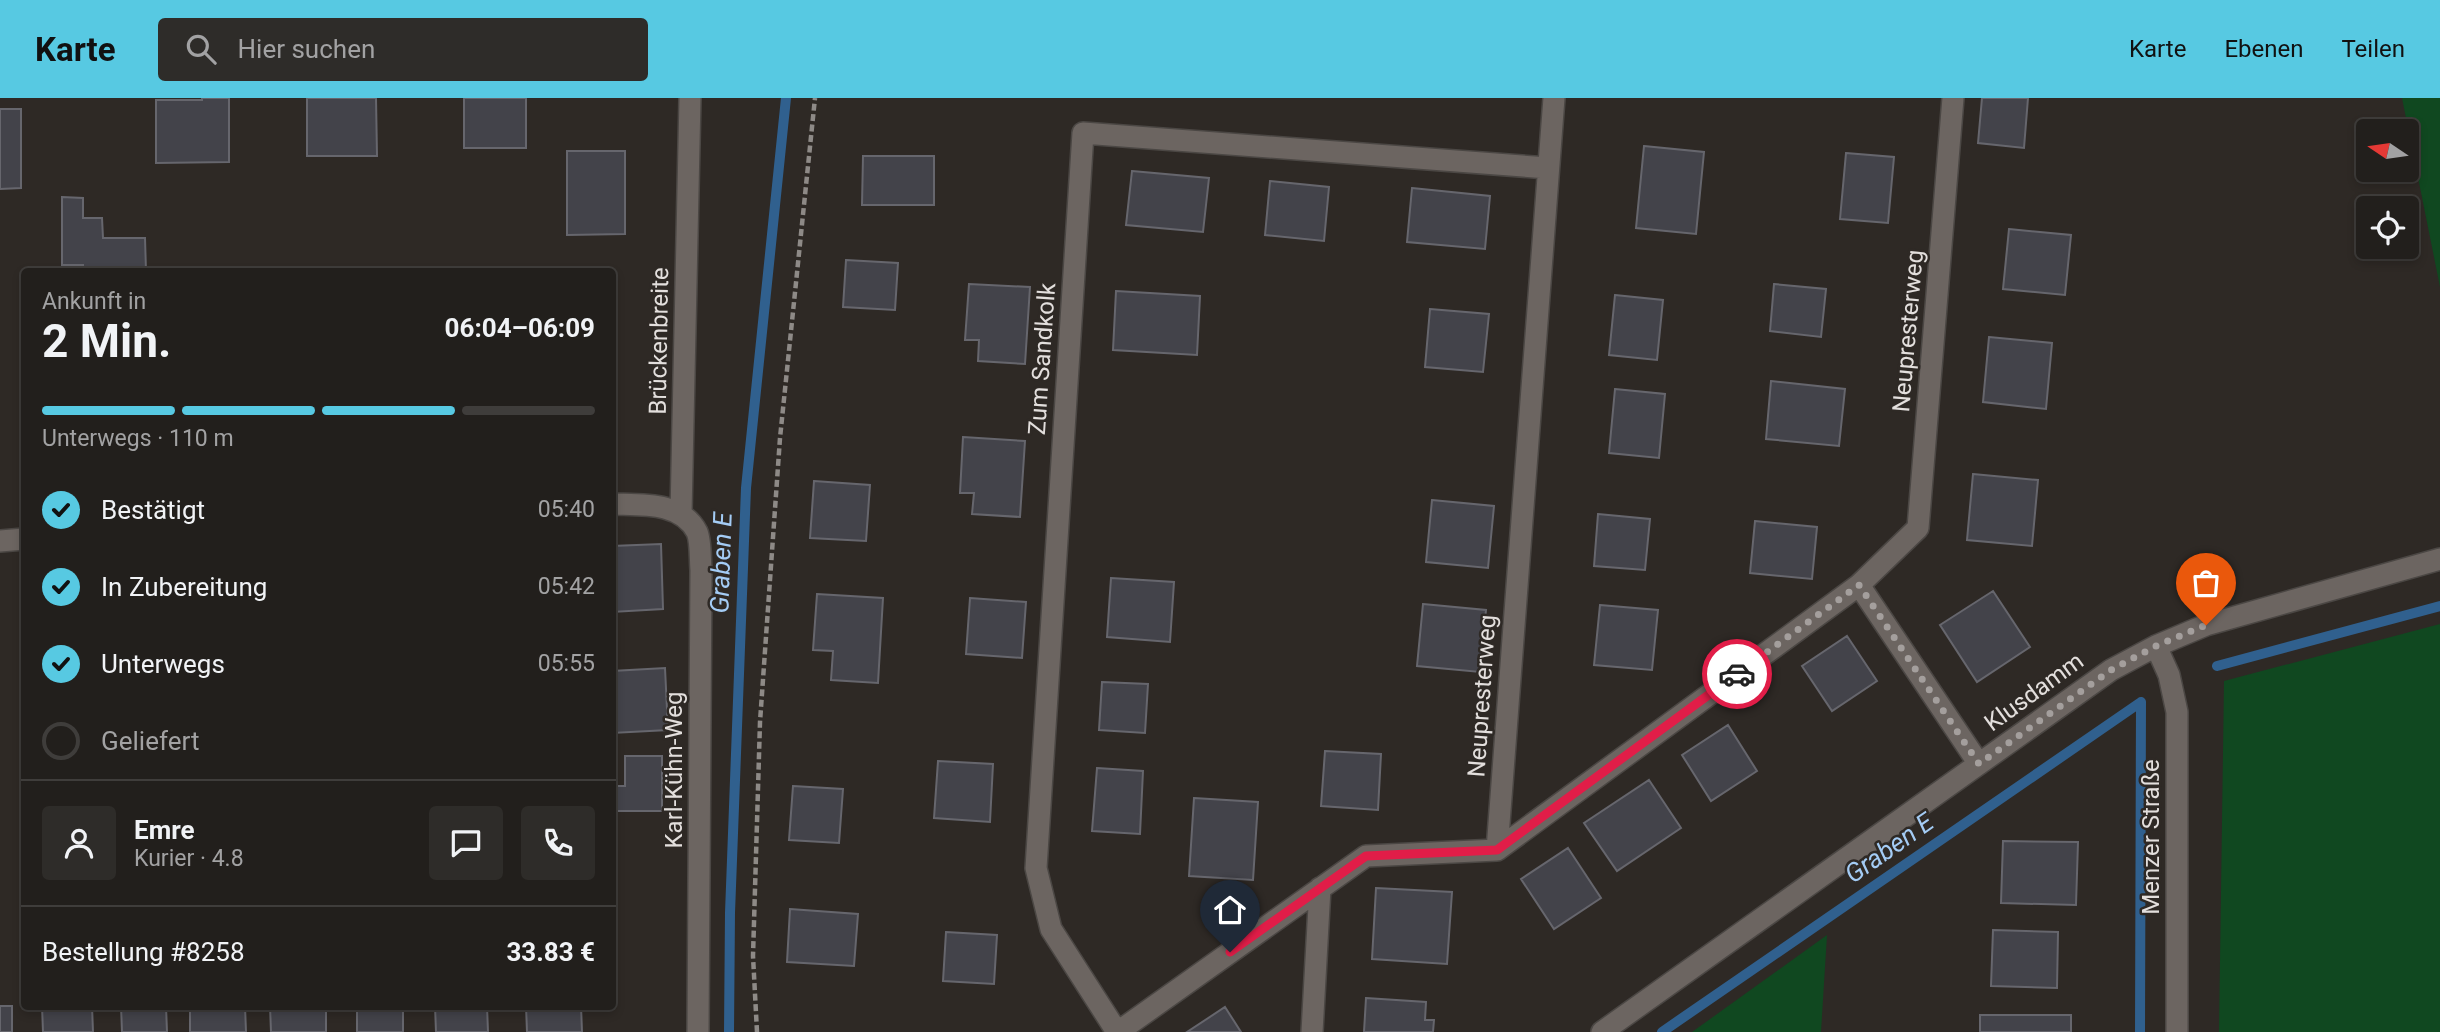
<!DOCTYPE html>
<html lang="de">
<meta charset="utf-8">
<style>
:root{--surface:#221f1c;--page:#2e2c29;--text:#f1f3f6;--muted:#a2a2a3;--line:#3f3d3b;--accent:#57c9e2}
body{margin:0;font-family:Roboto,sans-serif;background:var(--page);color:var(--text);height:100vh;display:flex;flex-direction:column;font-size:26px;white-space:nowrap}
*{box-sizing:border-box;margin:0}
p{font-size:23px;color:var(--muted)}
.icon{flex:none;width:38px;height:38px;fill:none;stroke:currentColor;stroke-width:2;stroke-linecap:round;stroke-linejoin:round}
.map{position:relative;flex:1;overflow:hidden}
.sheet{position:absolute;left:21px;top:170px;width:595px;height:742px;display:flex;flex-direction:column;background:var(--surface);border-radius:7px;box-shadow:0 4px 10px #0003,0 0 0 2px var(--line)}
.sheet>*{flex:none}
.needle{width:46px;rotate:283deg}
.buttons{position:absolute;left:2356px;top:21px;display:grid;gap:14px}
.buttons a{display:grid;place-items:center;width:63px;height:63px;border-radius:7px;background:var(--surface);box-shadow:0 4px 10px #0003,0 0 0 2px var(--line);font-size:35px}
.pin{position:absolute;display:grid;place-items:center;width:60px;height:60px;color:#fff;margin:-72px -30px;border-radius:50% 50% 50% 0;rotate:-45deg;box-shadow:0 0 7px #0007}
.pin .icon{rotate:45deg}
.courier{position:absolute;display:grid;place-items:center;width:70px;height:70px;margin:-35px;border:5px solid #e11d48;border-radius:50%;background:#fff;color:#222;box-shadow:0 2px 9px #0007}
.summary em{font-style:normal;font-weight:700}
.summary div{display:flex;flex-direction:column-reverse}
.summary{display:flex;align-items:center;justify-content:space-between;height:119px;padding:0 21px}
h1{font-size:46px;font-weight:700;line-height:52px}
.bar{display:grid;grid-template-columns:repeat(4,1fr);gap:10px 7px;align-content:center;height:84px;padding:0 21px}
.bar i{height:9px;border-radius:5px;background:var(--line)}
.bar .selected{background:var(--accent)}
.bar p{grid-column:span 4}
.line{display:flex;align-items:center;gap:18px;padding:0 21px;border-top:2px solid var(--line)}
.line div{flex:1}
.round{display:grid;place-items:center;flex:none;width:74px;height:74px;border-radius:7px;background:var(--page)}
ol{padding:0 21px;list-style:none}
li{display:flex;align-items:center;gap:21px;height:77px}
li p{margin-inline-start:auto}
li .icon{padding:7px;border-radius:50%;background:var(--accent);color:#111;stroke-width:4}
li:last-child{color:var(--muted)}
li i{width:38px;height:38px;border:4px solid var(--line);border-radius:50%}
header{display:flex;align-items:center;gap:42px;box-sizing:border-box;height:98px;padding:0 35px;background:var(--accent);color:#111}
header strong{font-size:33px}
nav{display:flex;gap:38px;margin-inline-start:auto;font-size:24px}
.search{width:490px;height:63px;background:var(--page);display:flex;align-items:center;gap:18px;box-sizing:border-box;padding:0 24px;border-radius:7px;color:var(--muted);font-size:26px}
.map>svg:first-child{display:block}
.green{fill:#104820}
.lines{fill:none;stroke-linecap:round;stroke-linejoin:round}
.stream{stroke:#30608e;stroke-width:10}
.building{fill:#43434a;stroke:#66666d;stroke-width:2}
.minor-casing{stroke:#4b4744;stroke-width:24}
.path{stroke:#8e8a87;stroke-width:4.5;stroke-dasharray:7 3.5;stroke-linecap:butt}
.minor{stroke:#6c6561;stroke-width:21}
.done{stroke:#a49f9d;stroke-width:7;stroke-dasharray:0 12.6}
.route{stroke:#e11d48;stroke-width:9}
.labels{text-anchor:middle;dominant-baseline:central;stroke-width:5;stroke-linejoin:round;paint-order:stroke}
.street-label{font-size:24px;fill:#e3dfdd;stroke:#2e2925}
.water-label{font-size:26px;font-style:italic;fill:#a4ccf5;stroke:#2e2925}
</style>
<header>
<strong>Karte</strong>
<div class="search"><svg class="icon" aria-label="search" viewBox="0 0 24 24"><circle cx="10" cy="10" r="6"/><path d="M15 15l6 6"/></svg>Hier suchen</div>
<nav><a>Karte</a><a>Ebenen</a><a>Teilen</a></nav>
</header>
<div class="map">
<svg width="2440" height="934" viewBox="0 0 2440 934">
<rect width="100%" height="100%" fill="#2e2925"/>
<!-- green -->
<path class="green" d="M2402,0H2440V189Z
M2440,526V934H2219L2224,583Z
M1827,837L1821,934H1692Z"/>
<g class="lines">
<!-- stream -->
<path class="stream" d="M2217,568L2440,508
M729,934L730,815L746,390L786,0
M1662,934L2141,604
M2140,934L2141,604"/>
</g>
<!-- building -->
<path class="building" d="M202,0H229V64L156,65V2H202Z
M307,0H376L377,58H307Z
M464,0H526V50H464Z
M1982,0H2028L2024,50L1978,45Z
M0,11H21V90L0,91Z
M1644,48L1704,54L1696,136L1636,130Z
M567,53H625V136L567,137Z
M1846,55L1894,59L1888,125L1840,121Z
M863,58H934V107H862Z
M1132,73L1209,80L1203,134L1126,127Z
M1270,83L1329,89L1324,143L1265,137Z
M1412,90L1490,98L1485,151L1407,144Z
M62,99L83,100V120H102L103,140H145L146,173H83V167H62Z
M2009,131L2071,137L2065,197L2003,191Z
M846,162L898,165L895,212L843,209Z
M969,186L1030,189L1025,266L978,263L979,242H965Z
M1774,186L1826,191L1821,239L1770,233Z
M1116,193L1200,198L1197,257L1113,252Z
M1615,197L1663,202L1657,262L1609,257Z
M1430,211L1489,216L1483,274L1425,269Z
M1989,239L2052,245L2046,311L1983,304Z
M1771,283L1845,291L1839,348L1766,341Z
M1615,291L1665,296L1659,360L1609,355Z
M963,339L1025,343L1020,419L972,416L974,395H960Z
M1973,376L2038,382L2032,448L1967,442Z
M814,383L870,387L866,443L810,440Z
M1432,402L1494,408L1488,470L1426,464Z
M1598,416L1650,421L1645,472L1594,468Z
M1755,423L1817,429L1812,481L1750,475Z
M661,446L663,511L612,514V448Z
M1111,480L1174,484L1170,544L1107,539Z
M1993,493L2030,549L1977,584L1940,527Z
M817,496L883,500L878,585L831,582L833,553L813,552Z
M970,500L1026,504L1022,560L966,556Z
M1423,506L1486,512L1480,574L1417,568Z
M1600,507L1658,512L1652,572L1594,567Z
M1847,538L1877,583L1832,613L1802,568Z
M665,570L668,632L612,635V573Z
M1102,584L1148,586L1145,635L1099,632Z
M1728,627L1757,673L1711,703L1682,657Z
M1325,653L1381,656L1378,712L1321,708Z
M625,658H662V713H612V688H625Z
M938,663L993,666L990,724L934,720Z
M1097,670L1143,673L1140,736L1092,733Z
M1649,682L1681,730L1617,773L1584,725Z
M793,688L843,691L839,745L789,742Z
M1194,700L1258,704L1253,782L1189,778Z
M2003,743L2078,744L2076,807L2001,805Z
M1568,750L1601,800L1554,831L1521,781Z
M1376,790L1452,794L1447,866L1372,861Z
M790,811L858,816L854,868L787,864Z
M1993,832L2058,834L2057,890L1991,888Z
M946,834L997,837L994,886L943,883Z
M1366,900L1426,904L1425,922H1434L1433,934H1364Z
M0,908H12V934H0Z
M42,908H92L93,934H43Z
M121,908H166L167,934H122Z
M190,908H245L246,934H190Z
M270,908H326V934H271Z
M357,908H403V934H357Z
M435,908H487L488,934H436Z
M526,908H581L582,934H527Z
M1225,909L1241,934H1187Z
M1980,917H2071V934H1980Z"/>
<g class="lines">
<!-- minor casing -->
<g class="minor-casing">
<path id="minor" d="M612,406C641,407 681,403 697,434C701,443 700,461 701,472L698,934
M681,416L690,0
M0,443L24,441
M1859,487L1979,666
M2156,548L2169,577L2177,614V934
M1497,752L1859,487L1918,430L1953,0
M1497,752L1554,0
M1117,934L1051,831L1036,770L1083,35L1548,70
M1118,934L1366,758L1497,752
M1312,934L1320,790
M1602,934L2111,572L2156,548L2206,527L2440,461"/>
</g>
<!-- path -->
<path class="path" d="M757,934L753,858L760,624L780,340L815,0"/>
<!-- minor -->
<use href="#minor" class="minor"/>
</g>
<g class="lines">
<!-- done -->
<path class="done" d="M1737,576L1859,487L1979,666L2111,572L2156,548L2206,527"/>
<!-- route -->
<path class="route" d="M1230,854L1366,758L1497,752L1737,576"/>
</g>
<g class="labels">
<!-- street labels -->
<g class="street-label">
<text transform="translate(1908 233) rotate(-85)">Neupresterweg</text>
<text transform="translate(659 243) rotate(-89)">Brückenbreite</text>
<text transform="translate(1042 261) rotate(-86)">Zum Sandkolk</text>
<text transform="translate(2034 594) rotate(-36)">Klusdamm</text>
<text transform="translate(1482 598) rotate(-86)">Neupresterweg</text>
<text transform="translate(674 672) rotate(-90)">Karl-Kühn-Weg</text>
<text transform="translate(2151 739) rotate(-90)">Menzer Straße</text>
</g>
<!-- water labels -->
<g class="water-label">
<text transform="translate(721 465) rotate(-88)">Graben E</text>
<text transform="translate(1889 750) rotate(-35)">Graben E</text>
</g>
</g>
</svg>
<div class="buttons">
<a><svg class="needle" viewBox="-14 -14 28 28"><path d="M0-13l5 13h-10z" fill="#e53935"/><path d="M0 13l5-13h-10z" fill="#a2a2a3"/></svg></a>
<a><svg class="icon" aria-label="locate" viewBox="0 0 24 24"><circle cx="12" cy="12" r="6"/><path d="M12 2v4M12 18v4M2 12h4M18 12h4"/></svg></a>
</div>
<div class="pin" style="left:2206px;top:527px;background:#ea580c"><svg class="icon" aria-label="bag" viewBox="0 0 24 24"><path d="M5 8h14l-1 12H6zM9 8a3 3 0 0 1 6 0"/></svg></div>
<div class="pin" style="left:1230px;top:854px;background:#1f2937"><svg class="icon" aria-label="home" viewBox="0 0 24 24"><path d="M3 11l9-7 9 7M6 9v11h12V9"/></svg></div>
<div class="courier" style="left:1737px;top:576px"><svg class="icon" aria-label="car" viewBox="0 0 24 24"><path d="M5 17H2v-5l4-1 3-4h7l3 4 3 1v5h-3M9 17h6M6 11h13"/><circle cx="7" cy="17" r="2"/><circle cx="17" cy="17" r="2"/></svg></div>
<section class="sheet">
<div class="summary"><div><h1>2 Min.</h1><p>Ankunft in</p></div><em>06:04–06:09</em></div>
<div class="bar"><i class="selected"></i><i class="selected"></i><i class="selected"></i><i></i><p>Unterwegs · 110 m</p></div>
<ol>
<li><svg class="icon" aria-label="check" viewBox="0 0 24 24"><path d="M5 12l5 5 9-10"/></svg>Bestätigt<p>05:40</p></li>
<li><svg class="icon" aria-label="check" viewBox="0 0 24 24"><path d="M5 12l5 5 9-10"/></svg>In Zubereitung<p>05:42</p></li>
<li><svg class="icon" aria-label="check" viewBox="0 0 24 24"><path d="M5 12l5 5 9-10"/></svg>Unterwegs<p>05:55</p></li>
<li><i></i>Geliefert</li>
</ol>
<div class="line" style="height:126px"><a class="round"><svg class="icon" aria-label="person" viewBox="0 0 24 24"><circle cx="12" cy="8" r="4"/><path d="M4 21q1-7 8-7t8 7"/></svg></a><div><b>Emre</b><p>Kurier · 4.8</p></div><a class="round"><svg class="icon" aria-label="chat" viewBox="0 0 24 24"><path d="M4 5h16v11H9l-5 4z"/></svg></a><a class="round"><svg class="icon" aria-label="phone" viewBox="0 0 24 24"><path d="M5 4h4l2 5-3 2q2 4 5 5l2-3 5 2v4C11 20 4 13 5 4z"/></svg></a></div>
<div class="line" style="height:91px"><div>Bestellung #8258</div><b>33.83 €</b></div>
</section>
</div>
